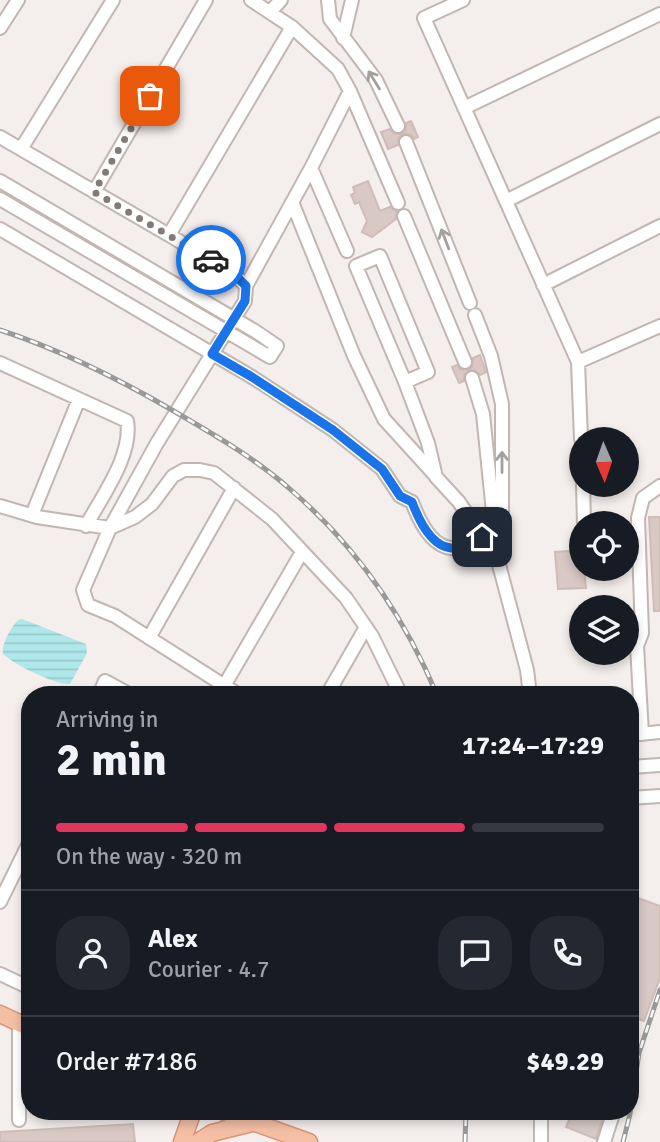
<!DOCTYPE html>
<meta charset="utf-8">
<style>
:root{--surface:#171b24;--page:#242831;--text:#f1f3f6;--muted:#9ea1a6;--line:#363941;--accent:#e3345c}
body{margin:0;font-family:Signika,sans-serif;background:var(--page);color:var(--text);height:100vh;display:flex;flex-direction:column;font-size:26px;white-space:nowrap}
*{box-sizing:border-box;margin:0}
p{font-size:23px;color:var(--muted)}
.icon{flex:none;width:38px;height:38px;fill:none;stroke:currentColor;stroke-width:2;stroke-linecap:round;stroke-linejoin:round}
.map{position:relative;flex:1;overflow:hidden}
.details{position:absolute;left:21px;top:686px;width:618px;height:434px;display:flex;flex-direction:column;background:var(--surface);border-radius:28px;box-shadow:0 4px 10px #0003}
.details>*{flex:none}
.needle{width:46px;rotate:178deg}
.fabs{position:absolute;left:569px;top:427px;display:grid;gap:14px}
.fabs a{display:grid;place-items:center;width:70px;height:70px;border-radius:50%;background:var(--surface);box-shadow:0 4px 10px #0003;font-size:35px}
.pin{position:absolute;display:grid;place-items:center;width:60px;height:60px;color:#fff;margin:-30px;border-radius:14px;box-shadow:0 4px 10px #0006}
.courier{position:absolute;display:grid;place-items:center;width:70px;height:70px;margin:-35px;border:5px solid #1a73e8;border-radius:50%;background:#fff;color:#222;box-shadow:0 2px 9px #0007}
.summary em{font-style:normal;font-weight:700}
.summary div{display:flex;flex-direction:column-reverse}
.summary{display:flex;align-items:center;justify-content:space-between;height:119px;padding:0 35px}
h1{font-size:46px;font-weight:700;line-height:52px}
.bar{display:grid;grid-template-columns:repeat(4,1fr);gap:10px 7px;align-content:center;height:84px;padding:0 35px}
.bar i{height:9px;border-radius:5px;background:var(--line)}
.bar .active{background:var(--accent)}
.bar p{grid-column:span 4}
.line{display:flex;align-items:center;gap:18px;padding:0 35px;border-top:2px solid var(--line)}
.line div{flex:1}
.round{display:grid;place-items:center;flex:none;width:74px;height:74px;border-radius:28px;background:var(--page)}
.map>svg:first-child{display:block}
.water{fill:url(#water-rules)}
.building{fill:#d8c9c5;stroke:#cfbcb6;stroke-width:2}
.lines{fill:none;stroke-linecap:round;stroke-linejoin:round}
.minor-casing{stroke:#c2b6b2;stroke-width:16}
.major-casing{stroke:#d89576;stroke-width:19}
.minor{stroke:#fff;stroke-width:12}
.major{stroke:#f4bfa5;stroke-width:16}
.rail-casing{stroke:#999;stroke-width:5}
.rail{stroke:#fff;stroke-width:2.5;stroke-dasharray:8;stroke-linecap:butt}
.oneway{stroke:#a49e9c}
.done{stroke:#847b78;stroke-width:7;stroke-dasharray:0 12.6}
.route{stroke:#1a73e8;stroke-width:9}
</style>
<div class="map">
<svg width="660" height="1142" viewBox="0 0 660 1142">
<defs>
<pattern id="water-rules" width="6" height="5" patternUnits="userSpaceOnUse" patternTransform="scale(1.75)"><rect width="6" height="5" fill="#afe8ea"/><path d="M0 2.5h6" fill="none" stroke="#98c8c9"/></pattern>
</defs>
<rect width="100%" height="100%" fill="#f4eeec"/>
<!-- water -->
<path class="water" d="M22,619L86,644L87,653L70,684C55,685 15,665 3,654C1,644 11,628 18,620Z"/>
<!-- building -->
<path class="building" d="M411,121L418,137L414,139L411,135L403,134L399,137L398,145L388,149L381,132L390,129L394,134H401L406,130V123Z
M368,181L380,211L390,207L397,212L396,219L372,237L362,232L367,221L359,202L355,204L351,195L355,193L353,187Z
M480,355L486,372L480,375L475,370H469L464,375V381L459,383L452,367L457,365L460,369L468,370L472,367L473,358Z
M649,517H660V611H654Z
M581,550V569H584L586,588L558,589L555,552Z
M630,895L660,906V978L644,1021L630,1016Z
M573,1111H605L596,1139L566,1127Z
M133,1124L135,1142H0V1132Z"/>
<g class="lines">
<!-- minor casing -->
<g class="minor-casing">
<path id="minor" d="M251,0L292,27
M328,0L330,19L376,80L398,126
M463,0L424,18L578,362L581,439
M270,12L281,0
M0,28L18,0
M343,38L352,0
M464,108L660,14
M0,137L169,235
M406,142L470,303
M21,149L113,0
M311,168L347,251
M0,181L255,331L277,346L270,357L0,199
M94,192L206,0
M506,201L660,124
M292,202L354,356L384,419L434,474
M404,216L465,362
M0,229L252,377L333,430L382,469L400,496L412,502C418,518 430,546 451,548C460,549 473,541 482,537L459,502L436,477L428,443L405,382L356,266L380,256L428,372L405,382
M543,285L660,226
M246,286L311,168L350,91
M475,315L491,356L502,404V521L494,525
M578,362L660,326
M0,363L127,421C133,455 102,496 86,526
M472,378L483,414L498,561L527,670L530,695
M583,485L584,523
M0,506L37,517L110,528L135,517L152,504L173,476L184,470H200L214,473L272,519L346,598L372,636L401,695
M32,515L79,399
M149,638L234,488
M224,686L302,552
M99,695L105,681L131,695
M239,695L115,616L88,605L83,590L110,528L157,443L245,301L246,286L234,274L169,235L292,27L338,69L350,91L398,203
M327,695L366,627
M642,734L637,646L642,633L638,518L643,498L660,486
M630,735L660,732
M630,767L660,765
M630,798L660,796
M0,902L30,841
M0,974L30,988
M19,1120V1023
M541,1142V1111
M604,1142L614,1111"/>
</g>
<!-- major casing -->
<g class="major-casing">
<path id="major" d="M0,1014L30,1028
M222,1111L309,1142
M182,1142L193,1111
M198,1142L212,1133L252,1123"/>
</g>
<!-- minor -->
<use href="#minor" class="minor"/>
<!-- major -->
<use href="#major" class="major"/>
<!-- rail casing -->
<g class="rail-casing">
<path id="rail" d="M0,330C61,350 117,378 172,410C213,434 255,458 291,490C356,546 404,616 437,695
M465,1142L466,1111
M623,1142L630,1114L639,1053L660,990"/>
</g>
<!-- rail -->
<use href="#rail" class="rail"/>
</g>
<!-- one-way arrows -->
<defs><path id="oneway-shaft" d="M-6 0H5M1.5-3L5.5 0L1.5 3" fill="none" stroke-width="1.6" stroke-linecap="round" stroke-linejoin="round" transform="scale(1.75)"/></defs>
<g class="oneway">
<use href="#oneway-shaft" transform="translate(374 80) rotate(-122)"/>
<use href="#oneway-shaft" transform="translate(445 239) rotate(-111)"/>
<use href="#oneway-shaft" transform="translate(502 462) rotate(-90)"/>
</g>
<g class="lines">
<!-- done -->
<path class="done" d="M150,96L94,192L211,260"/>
<!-- route -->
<path class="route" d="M211,260L234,274L246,286L245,301L212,354L252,377L333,430L382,469L400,496L412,502C418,518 430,546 451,548C460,549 473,541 482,537"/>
</g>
</svg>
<div class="fabs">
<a><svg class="needle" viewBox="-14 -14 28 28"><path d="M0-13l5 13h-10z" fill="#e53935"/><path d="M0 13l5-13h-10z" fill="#9ea1a6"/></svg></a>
<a><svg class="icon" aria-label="locate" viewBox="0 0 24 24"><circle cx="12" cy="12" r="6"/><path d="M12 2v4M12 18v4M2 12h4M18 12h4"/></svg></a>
<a><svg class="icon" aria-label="layers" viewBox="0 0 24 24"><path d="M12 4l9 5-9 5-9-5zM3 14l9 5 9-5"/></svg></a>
</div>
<div class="pin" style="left:150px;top:96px;background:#ea580c"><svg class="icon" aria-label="bag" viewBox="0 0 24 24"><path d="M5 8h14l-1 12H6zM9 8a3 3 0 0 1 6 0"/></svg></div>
<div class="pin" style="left:482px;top:537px;background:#1f2937"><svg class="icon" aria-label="home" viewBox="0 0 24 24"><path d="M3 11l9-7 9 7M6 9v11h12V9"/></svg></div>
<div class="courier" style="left:211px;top:260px"><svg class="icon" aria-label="car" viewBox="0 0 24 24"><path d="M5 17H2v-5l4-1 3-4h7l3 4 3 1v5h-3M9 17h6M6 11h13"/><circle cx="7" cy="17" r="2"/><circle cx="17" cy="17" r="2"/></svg></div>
<section class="details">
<div class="summary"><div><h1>2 min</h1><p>Arriving in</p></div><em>17:24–17:29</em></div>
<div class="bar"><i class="active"></i><i class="active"></i><i class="active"></i><i></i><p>On the way · 320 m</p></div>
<div class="line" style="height:126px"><a class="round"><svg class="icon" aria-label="person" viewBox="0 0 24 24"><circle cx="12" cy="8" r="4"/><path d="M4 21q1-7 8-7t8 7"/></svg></a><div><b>Alex</b><p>Courier · 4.7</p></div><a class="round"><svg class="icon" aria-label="chat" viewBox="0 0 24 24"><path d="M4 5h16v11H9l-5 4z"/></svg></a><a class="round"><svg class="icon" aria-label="phone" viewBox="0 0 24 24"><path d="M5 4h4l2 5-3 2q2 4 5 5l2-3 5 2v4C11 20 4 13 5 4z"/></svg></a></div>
<div class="line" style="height:91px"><div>Order #7186</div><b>$49.29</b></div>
</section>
</div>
